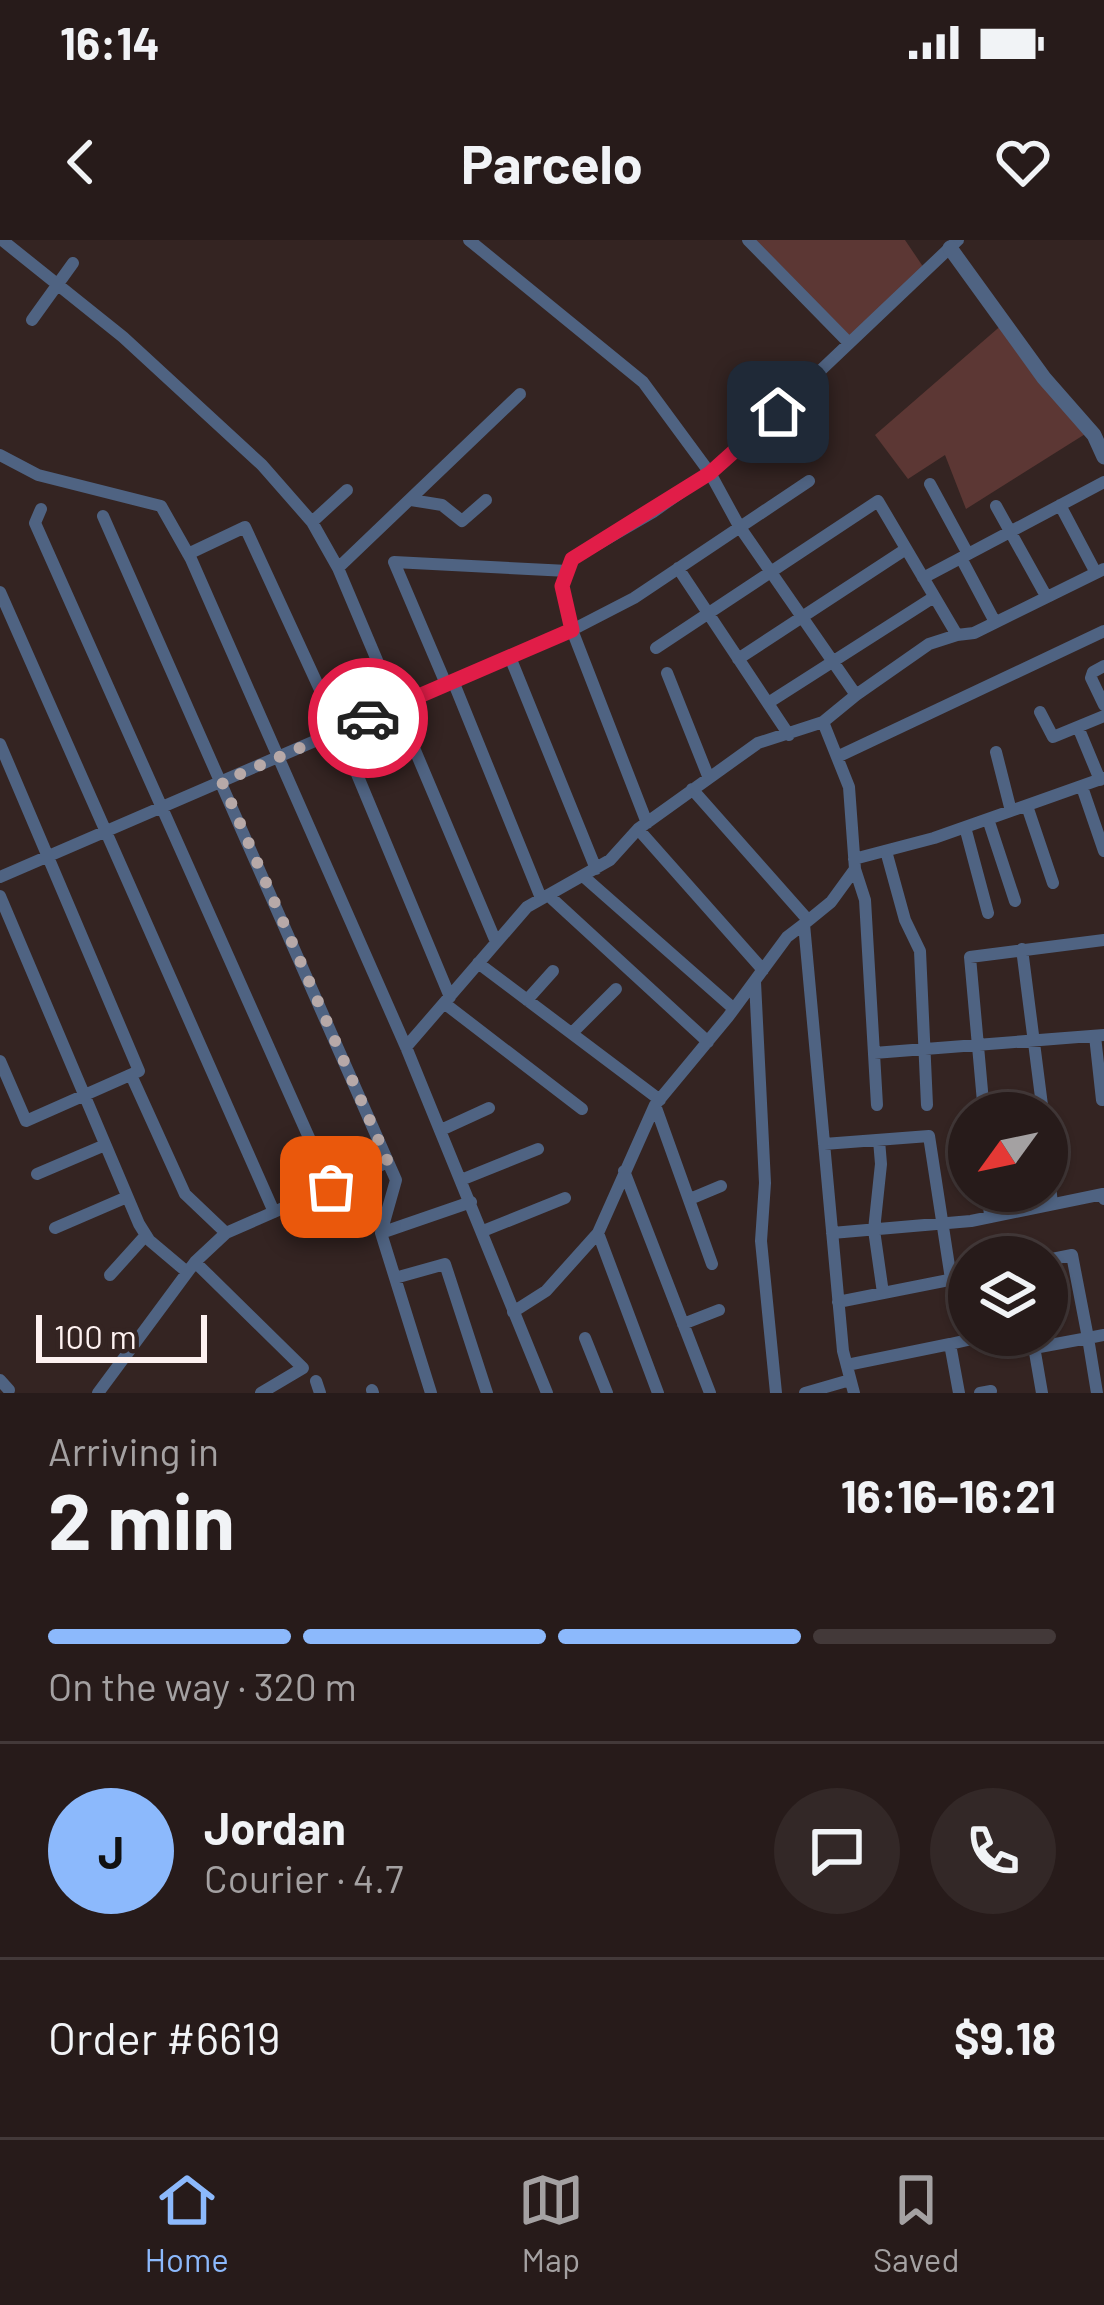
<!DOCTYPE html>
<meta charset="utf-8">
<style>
:root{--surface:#271b1a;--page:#332827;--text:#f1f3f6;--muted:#a4a1a2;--line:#433939;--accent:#8cb9fc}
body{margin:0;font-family:Barlow,sans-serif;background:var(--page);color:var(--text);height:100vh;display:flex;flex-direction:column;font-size:45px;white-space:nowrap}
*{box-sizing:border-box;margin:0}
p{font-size:39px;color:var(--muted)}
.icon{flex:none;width:66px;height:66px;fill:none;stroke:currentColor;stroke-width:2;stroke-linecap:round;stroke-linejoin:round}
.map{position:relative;height:1153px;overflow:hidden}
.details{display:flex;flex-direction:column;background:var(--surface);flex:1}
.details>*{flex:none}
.needle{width:78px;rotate:237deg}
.fabs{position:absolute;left:948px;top:852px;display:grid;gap:24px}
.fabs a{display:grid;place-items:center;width:120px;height:120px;border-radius:50%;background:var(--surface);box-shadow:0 3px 9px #0004,0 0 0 3px var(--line);font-size:60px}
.scale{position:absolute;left:36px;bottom:30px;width:171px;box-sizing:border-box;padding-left:12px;border:6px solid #fdf1f0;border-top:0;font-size:33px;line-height:42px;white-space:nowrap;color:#fdf1f0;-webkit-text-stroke:9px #342422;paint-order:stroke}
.pin{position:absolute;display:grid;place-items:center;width:102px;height:102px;color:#fff;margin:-51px;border-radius:24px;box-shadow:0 6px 18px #0006}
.courier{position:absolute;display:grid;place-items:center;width:120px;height:120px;margin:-60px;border:9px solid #e11d48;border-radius:50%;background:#fff;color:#222;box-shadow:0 3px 15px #0007}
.summary em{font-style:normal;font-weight:700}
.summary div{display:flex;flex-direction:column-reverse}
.summary{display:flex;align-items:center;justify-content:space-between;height:204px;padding:0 48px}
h1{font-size:78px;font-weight:700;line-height:90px}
.bar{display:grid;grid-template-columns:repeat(4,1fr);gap:18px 12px;align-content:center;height:144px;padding:0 48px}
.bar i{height:15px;border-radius:9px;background:var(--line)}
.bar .on{background:var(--accent)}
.bar p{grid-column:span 4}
.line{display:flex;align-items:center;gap:30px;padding:0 48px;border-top:3px solid var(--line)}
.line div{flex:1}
.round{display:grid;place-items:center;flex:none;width:126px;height:126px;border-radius:63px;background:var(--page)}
.status{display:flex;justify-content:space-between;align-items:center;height:84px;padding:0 60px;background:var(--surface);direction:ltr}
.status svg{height:33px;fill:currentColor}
header{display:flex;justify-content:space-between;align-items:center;height:156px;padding:0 48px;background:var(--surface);font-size:54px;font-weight:700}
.menu{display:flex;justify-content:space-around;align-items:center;height:168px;border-top:3px solid var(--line);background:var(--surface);font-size:33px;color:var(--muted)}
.menu a{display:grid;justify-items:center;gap:6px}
.menu .on{color:var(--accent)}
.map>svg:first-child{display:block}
.green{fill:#5c3734}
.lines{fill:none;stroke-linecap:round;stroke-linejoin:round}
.minor{stroke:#4f6382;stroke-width:12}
.tertiary{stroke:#4f6382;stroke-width:15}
.done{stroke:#b7a9a8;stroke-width:12;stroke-dasharray:0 21.6}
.route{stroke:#e11d48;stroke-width:15}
</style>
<div class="status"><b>16:14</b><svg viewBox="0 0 49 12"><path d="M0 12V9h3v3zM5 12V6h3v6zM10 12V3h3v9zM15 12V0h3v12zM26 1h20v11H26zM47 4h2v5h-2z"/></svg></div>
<header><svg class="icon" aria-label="back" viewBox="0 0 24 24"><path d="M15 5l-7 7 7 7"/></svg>Parcelo<svg class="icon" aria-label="heart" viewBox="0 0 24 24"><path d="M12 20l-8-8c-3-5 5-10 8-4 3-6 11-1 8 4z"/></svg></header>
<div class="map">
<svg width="1104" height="1153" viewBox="0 0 1104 1153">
<rect width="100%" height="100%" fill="#342422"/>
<!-- green -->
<path class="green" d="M748,0H905L926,31L849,103Z
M1004,83L1090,191L966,269L945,215L908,239L875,195Z"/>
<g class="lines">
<!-- minor -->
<path class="minor" d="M2,0L123,97L262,225L312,282L338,328L496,702
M469,0L643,142L710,233L739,286L856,455L823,482L849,547L855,629L831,662L804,684L843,1111L854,1153
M748,0L849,103
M32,80L73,23
M0,215L38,235L161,266L191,319L406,807L547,1153
M930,244L968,314
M411,260L442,265L462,281L486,260
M1060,265L1096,333
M996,266L1046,356
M41,269L35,283L331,947
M103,276L396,940L381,993
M312,282L347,250
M188,314L245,287L339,491L450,757
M961,318L995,382
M338,328L520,154
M678,328L789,495
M923,338L1104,242
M0,352L274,972
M957,395L974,393L1104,329
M656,408L878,261L957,395L929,404L856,455
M510,417L596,629
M738,419L906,309
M1104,426L1093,432L1091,438L1104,465
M667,433L708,536
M453,441L541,658
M446,444L394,322L568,331
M768,463L934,357
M1040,472L1053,497L1104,476
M1078,487L1100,540
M0,504L139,831L26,881L0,821
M996,512L1011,571
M837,517L1104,391
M1082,547L1104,611
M692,549L808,680
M1027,566L1053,643
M988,579L1015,661
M647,583L572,390L634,358L809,241
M965,587L988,673
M638,589L763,730
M886,611L905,680L920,711L927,865
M854,619L934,598L1104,538
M855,629L865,660L877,865
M583,636L734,769
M0,637L572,390L562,346L572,319L653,272L724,222L958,0
M548,655L708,802
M0,656L139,984L149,1000L187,1032
M1022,709L1043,873
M478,723L660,860
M755,742L765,943L761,1001L776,1153
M527,760L553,731
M444,763L582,869
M572,793L616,749
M1095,796L1102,860
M406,807L527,667L610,620L638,589L758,503L823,482
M874,813L1104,795
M131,835L185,954L226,993
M655,865L712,1024
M984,873L970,717L1104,700
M441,890L489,868
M879,900L881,924L874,990L883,1053
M824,904L929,896L951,1039
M1047,916L1052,964
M624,931L710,1153
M37,934L105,905
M461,940L538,909
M988,951L990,977
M690,959L721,946
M55,988L127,957
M483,991L565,958
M598,993L658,1153
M832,993L971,981L1103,954L1104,959
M195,1022L303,1128L261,1153
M110,1035L146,995
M395,1038L445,1024L487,1153
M838,1062L969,1036
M513,1072L546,1051L598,993L655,865L728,777L787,697L804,684
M683,1084L719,1070
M1032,1095L1042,1153
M585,1098L607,1153
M950,1104L990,1095
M1034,1108L1088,1098L1072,1015L1047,1020
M847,1125L950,1104L959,1153
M0,1140L9,1150
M316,1141L320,1153
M372,1150L373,1153
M98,1153L195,1022L226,993L388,922
M431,1153L381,993L471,962
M805,1153L850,1140
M980,1153L991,1151
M1097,1153L1088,1098L1104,1095"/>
<!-- tertiary -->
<path class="tertiary" d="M950,8L1044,138L1094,195L1104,217"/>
</g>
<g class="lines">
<!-- done -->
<path class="done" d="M331,947L388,922L222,542L368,478"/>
<!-- route -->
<path class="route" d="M368,478L572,390L562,346L572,319L710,233L778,172"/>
</g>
</svg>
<div class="fabs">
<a><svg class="needle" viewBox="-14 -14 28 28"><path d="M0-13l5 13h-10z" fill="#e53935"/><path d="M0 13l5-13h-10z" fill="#a4a1a2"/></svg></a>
<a><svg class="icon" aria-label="layers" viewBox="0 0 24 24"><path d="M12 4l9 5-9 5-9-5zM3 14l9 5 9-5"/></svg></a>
</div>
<div class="scale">100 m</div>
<div class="pin" style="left:331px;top:947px;background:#ea580c"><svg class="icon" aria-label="bag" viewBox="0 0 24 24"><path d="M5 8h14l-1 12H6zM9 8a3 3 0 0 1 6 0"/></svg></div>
<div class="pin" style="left:778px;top:172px;background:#1f2937"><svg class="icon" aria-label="home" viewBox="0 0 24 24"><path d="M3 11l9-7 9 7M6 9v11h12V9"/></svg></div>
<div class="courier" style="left:368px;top:478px"><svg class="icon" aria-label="car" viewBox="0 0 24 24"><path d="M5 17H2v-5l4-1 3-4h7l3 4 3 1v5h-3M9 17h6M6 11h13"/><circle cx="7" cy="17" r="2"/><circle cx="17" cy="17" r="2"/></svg></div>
</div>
<section class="details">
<div class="summary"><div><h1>2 min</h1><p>Arriving in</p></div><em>16:16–16:21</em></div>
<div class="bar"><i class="on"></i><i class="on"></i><i class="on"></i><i></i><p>On the way · 320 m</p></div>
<div class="line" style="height:216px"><b class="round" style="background:var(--accent);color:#111">J</b><div><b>Jordan</b><p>Courier · 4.7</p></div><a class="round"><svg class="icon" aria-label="chat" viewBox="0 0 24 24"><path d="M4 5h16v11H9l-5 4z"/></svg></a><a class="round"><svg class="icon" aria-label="phone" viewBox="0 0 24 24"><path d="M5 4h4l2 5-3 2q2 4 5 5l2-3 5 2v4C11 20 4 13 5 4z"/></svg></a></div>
<div class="line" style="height:156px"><div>Order #6619</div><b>$9.18</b></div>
</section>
<nav class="menu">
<a class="on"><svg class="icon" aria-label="home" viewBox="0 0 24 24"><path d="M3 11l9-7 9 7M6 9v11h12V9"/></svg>Home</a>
<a><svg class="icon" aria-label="map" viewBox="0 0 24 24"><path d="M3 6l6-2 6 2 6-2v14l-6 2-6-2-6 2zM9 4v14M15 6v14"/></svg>Map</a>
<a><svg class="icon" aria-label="saved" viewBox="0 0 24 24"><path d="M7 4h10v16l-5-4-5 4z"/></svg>Saved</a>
</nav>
